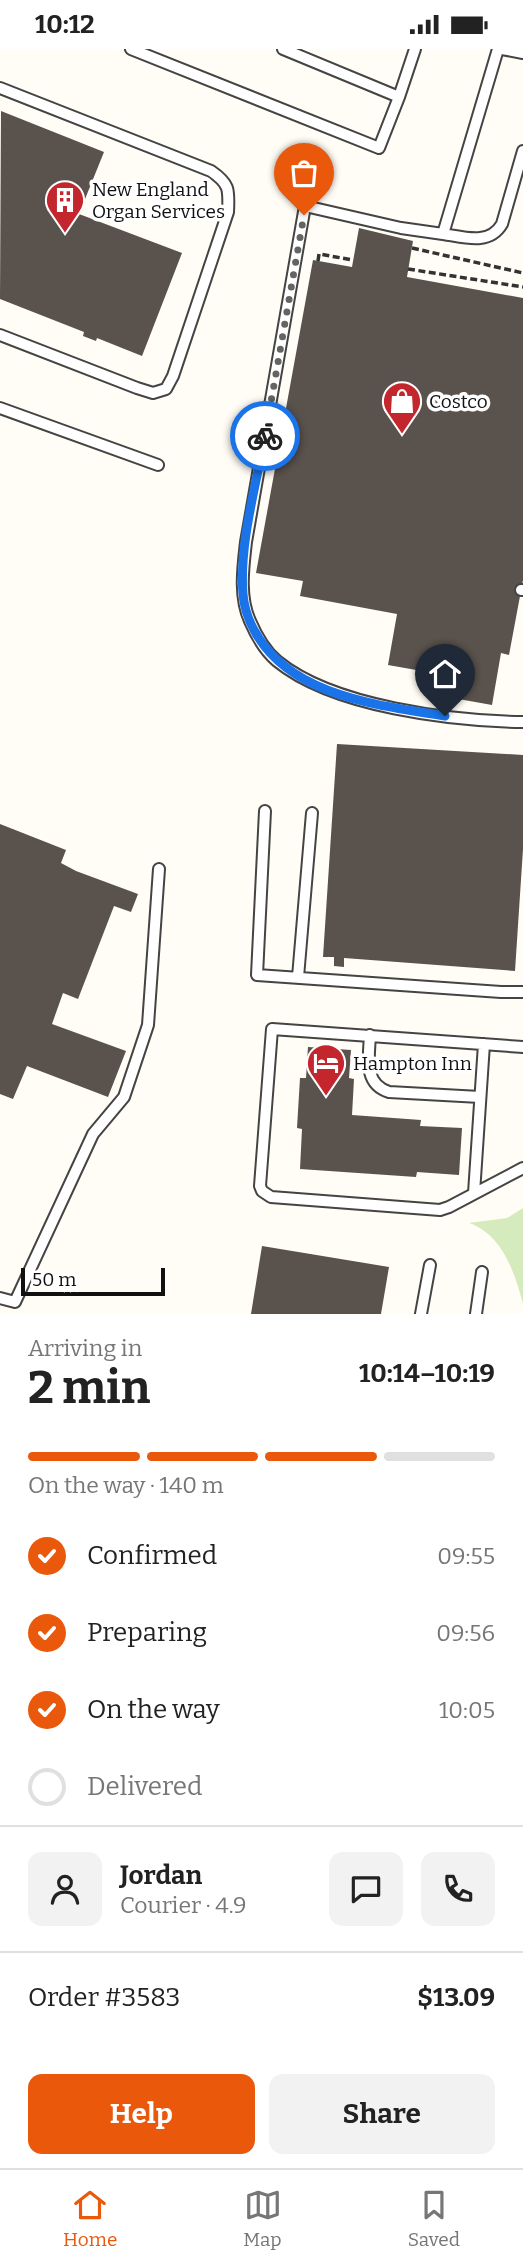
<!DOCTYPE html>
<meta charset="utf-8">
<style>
:root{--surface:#fff;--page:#f2f2f2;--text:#222;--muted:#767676;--line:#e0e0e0;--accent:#ea580c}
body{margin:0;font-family:Bitter,serif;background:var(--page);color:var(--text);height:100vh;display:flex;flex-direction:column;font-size:26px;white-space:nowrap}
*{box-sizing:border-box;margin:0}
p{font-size:23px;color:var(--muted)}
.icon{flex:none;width:38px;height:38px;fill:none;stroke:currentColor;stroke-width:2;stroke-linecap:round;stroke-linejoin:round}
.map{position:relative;height:1265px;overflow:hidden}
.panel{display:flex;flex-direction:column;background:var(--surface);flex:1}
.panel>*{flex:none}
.scale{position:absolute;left:21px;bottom:18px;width:144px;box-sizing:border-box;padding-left:7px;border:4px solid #111;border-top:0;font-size:19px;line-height:24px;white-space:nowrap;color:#111;-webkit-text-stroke:5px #fff;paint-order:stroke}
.pin{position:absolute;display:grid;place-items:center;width:60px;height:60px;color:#fff;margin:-72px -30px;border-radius:50% 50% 50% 0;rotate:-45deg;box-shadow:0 0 7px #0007}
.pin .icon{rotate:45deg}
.courier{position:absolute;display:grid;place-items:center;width:70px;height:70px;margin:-35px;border:5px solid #1a73e8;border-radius:50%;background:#fff;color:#222;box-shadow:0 2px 9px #0007}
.headline em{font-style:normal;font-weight:700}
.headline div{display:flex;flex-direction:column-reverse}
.headline{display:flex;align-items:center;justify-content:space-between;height:119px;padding:0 28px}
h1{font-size:46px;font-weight:700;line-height:52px}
.bar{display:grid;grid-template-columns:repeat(4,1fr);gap:10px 7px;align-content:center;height:84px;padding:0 28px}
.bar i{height:9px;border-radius:5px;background:var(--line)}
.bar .selected{background:var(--accent)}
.bar p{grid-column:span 4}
.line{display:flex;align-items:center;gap:18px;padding:0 28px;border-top:2px solid var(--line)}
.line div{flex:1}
.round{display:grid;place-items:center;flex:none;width:74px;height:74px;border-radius:14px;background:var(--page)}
ol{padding:0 28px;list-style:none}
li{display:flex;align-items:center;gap:21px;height:77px}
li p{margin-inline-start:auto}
li .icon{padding:7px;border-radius:50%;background:var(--accent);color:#fff;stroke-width:4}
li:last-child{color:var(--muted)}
li i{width:38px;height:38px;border:4px solid var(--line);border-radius:50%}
.cta{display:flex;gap:14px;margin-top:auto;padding:14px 28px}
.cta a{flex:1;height:80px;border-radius:14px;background:var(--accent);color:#fff;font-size:28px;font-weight:700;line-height:80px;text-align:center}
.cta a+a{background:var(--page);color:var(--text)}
.status{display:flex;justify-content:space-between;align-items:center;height:49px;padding:0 35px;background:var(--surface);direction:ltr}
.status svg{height:19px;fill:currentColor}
.dock{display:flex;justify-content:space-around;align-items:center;height:98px;border-top:2px solid var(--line);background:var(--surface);font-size:19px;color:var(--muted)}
.dock a{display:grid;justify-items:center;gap:4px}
.dock .selected{color:var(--accent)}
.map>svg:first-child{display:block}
.green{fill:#d5ebbd}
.building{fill:#5a524d}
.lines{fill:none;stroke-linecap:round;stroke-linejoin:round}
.service-casing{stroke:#444;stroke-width:14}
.path{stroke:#333;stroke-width:3.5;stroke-dasharray:7 3.5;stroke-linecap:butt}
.service{stroke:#fff;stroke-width:10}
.done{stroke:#646461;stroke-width:7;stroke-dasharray:0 12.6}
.route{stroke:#1a73e8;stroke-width:9}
.labels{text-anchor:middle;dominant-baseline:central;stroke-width:7;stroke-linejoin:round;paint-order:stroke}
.poi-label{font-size:19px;fill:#111;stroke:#fff;text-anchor:start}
</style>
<div class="status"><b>10:12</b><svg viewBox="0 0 49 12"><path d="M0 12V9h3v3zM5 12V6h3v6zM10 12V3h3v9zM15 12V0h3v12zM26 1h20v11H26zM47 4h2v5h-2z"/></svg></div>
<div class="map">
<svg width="523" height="1265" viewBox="0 0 523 1265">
<rect width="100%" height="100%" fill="#fffdf5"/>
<!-- green -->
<path class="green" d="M523,1159V1255C515,1224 502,1185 469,1174L507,1169Z"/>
<!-- building -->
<path class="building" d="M1,62L104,103L79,165L182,204L142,307L97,289L96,292L83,287L84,283L0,250Z
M359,179L413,192L407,228L523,249V531L509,606L501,604L492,656L436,646L439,625L388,616L397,565L300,547L303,532L256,524L313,211L352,218Z
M337,695L523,706V800L515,922L344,909V918L334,917V908H323Z
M0,775L66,801L61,814L76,822L138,845L131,863L114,857L78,950L63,944L52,975L126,1002L108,1048L27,1017L13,1050L0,1045Z
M308,998L351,1001L349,1029L354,1030L352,1066L421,1071L420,1077L462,1079L459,1126L417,1123L416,1128L300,1120L302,1080L297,1079L300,1029H306Z
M262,1197L389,1218L381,1265H251Z"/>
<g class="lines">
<!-- service casing -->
<g class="service-casing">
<path id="service" d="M131,0L379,99L399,48
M283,0L399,48L415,0
M498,0L443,185C464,188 489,197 502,175L523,102
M502,0L523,4
M0,39L211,122C230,135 229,141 228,163L173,327L166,340L153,344L137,339L0,286
M443,185L401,179L305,157L246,493C243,519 239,548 250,572C256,586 265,602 277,612C333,658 452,672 523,673
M0,359L158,416
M521,541H523
M265,762L257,926L501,943H523
M298,928L312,764
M370,986C369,1008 363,1035 389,1043L480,1048
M523,998L272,980L260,1137L262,1142L271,1148L440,1161L449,1158L523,1119
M474,1144L484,995
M0,1249L15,1253L93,1085L124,1048L148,976L159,820
M421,1265L430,1216
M476,1265L482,1223"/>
</g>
<!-- path -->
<path class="path" d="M412,199L523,224
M318,212L319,205L353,211
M408,220L523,238"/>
<!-- service -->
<use href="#service" class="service"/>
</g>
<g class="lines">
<!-- done -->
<path class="done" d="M265,387L304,166"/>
<!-- route -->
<path class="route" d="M265,387C256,437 239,495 243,545C244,558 248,570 254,581C290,648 378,656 445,667"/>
</g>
<!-- icons -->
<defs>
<g id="building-pin" transform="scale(2.0125)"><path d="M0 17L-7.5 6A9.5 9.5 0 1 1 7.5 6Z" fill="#c4262e" stroke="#fff"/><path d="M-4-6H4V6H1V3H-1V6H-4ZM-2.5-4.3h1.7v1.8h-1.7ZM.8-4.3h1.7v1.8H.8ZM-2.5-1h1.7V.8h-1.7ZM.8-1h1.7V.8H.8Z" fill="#fff"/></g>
<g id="shop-pin" transform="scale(2.0125)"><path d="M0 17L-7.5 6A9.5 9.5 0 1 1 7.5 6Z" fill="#c4262e" stroke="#fff"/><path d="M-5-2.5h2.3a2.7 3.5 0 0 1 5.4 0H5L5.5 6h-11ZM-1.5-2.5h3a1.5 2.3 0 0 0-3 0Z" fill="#fff"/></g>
<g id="hotel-pin" transform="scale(2.0125)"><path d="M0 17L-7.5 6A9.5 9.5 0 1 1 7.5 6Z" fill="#c4262e" stroke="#fff"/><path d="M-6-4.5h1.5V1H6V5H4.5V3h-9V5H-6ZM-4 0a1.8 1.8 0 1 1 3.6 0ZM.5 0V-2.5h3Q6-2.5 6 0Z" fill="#fff"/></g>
</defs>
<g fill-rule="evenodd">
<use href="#building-pin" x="65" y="151"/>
<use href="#shop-pin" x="402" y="352"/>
<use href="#hotel-pin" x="326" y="1014"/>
</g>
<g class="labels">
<!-- poi labels -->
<g class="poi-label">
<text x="92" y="140">New England<tspan x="92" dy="22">Organ Services</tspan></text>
<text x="429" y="352">Costco</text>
<text x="353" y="1014">Hampton Inn</text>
</g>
</g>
</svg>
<div class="scale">50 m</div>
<div class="pin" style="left:304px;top:166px;background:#ea580c"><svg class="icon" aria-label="bag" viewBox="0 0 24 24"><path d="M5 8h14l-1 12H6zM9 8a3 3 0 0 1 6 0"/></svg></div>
<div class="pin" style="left:445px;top:667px;background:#1f2937"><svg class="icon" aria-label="home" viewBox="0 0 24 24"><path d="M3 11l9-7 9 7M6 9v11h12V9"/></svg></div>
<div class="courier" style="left:265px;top:387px"><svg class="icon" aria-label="bike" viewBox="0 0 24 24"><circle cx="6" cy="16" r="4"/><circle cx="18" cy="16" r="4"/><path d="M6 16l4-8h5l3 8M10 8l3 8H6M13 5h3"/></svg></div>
</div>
<section class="panel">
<div class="headline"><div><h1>2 min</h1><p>Arriving in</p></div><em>10:14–10:19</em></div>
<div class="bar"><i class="selected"></i><i class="selected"></i><i class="selected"></i><i></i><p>On the way · 140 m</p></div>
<ol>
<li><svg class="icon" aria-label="check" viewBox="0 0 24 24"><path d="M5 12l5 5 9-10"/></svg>Confirmed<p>09:55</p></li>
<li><svg class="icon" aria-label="check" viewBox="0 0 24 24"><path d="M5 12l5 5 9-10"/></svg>Preparing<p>09:56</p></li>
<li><svg class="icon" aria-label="check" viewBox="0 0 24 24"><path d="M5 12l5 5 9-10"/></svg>On the way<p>10:05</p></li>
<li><i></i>Delivered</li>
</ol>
<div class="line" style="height:126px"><a class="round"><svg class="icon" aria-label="person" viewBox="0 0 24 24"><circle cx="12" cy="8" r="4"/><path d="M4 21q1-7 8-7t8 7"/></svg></a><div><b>Jordan</b><p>Courier · 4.9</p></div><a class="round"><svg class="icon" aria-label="chat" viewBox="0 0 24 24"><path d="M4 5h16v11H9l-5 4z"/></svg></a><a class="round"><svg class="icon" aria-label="phone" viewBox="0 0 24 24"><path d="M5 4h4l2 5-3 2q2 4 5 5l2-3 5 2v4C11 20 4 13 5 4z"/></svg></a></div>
<div class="line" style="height:91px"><div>Order #3583</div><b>$13.09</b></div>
<div class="cta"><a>Help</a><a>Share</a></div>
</section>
<nav class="dock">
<a class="selected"><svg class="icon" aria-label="home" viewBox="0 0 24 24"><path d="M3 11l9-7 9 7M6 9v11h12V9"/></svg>Home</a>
<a><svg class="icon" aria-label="map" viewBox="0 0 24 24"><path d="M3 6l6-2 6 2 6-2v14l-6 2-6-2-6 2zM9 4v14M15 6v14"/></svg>Map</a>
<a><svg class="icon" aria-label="saved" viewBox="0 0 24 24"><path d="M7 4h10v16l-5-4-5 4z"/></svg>Saved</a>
</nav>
